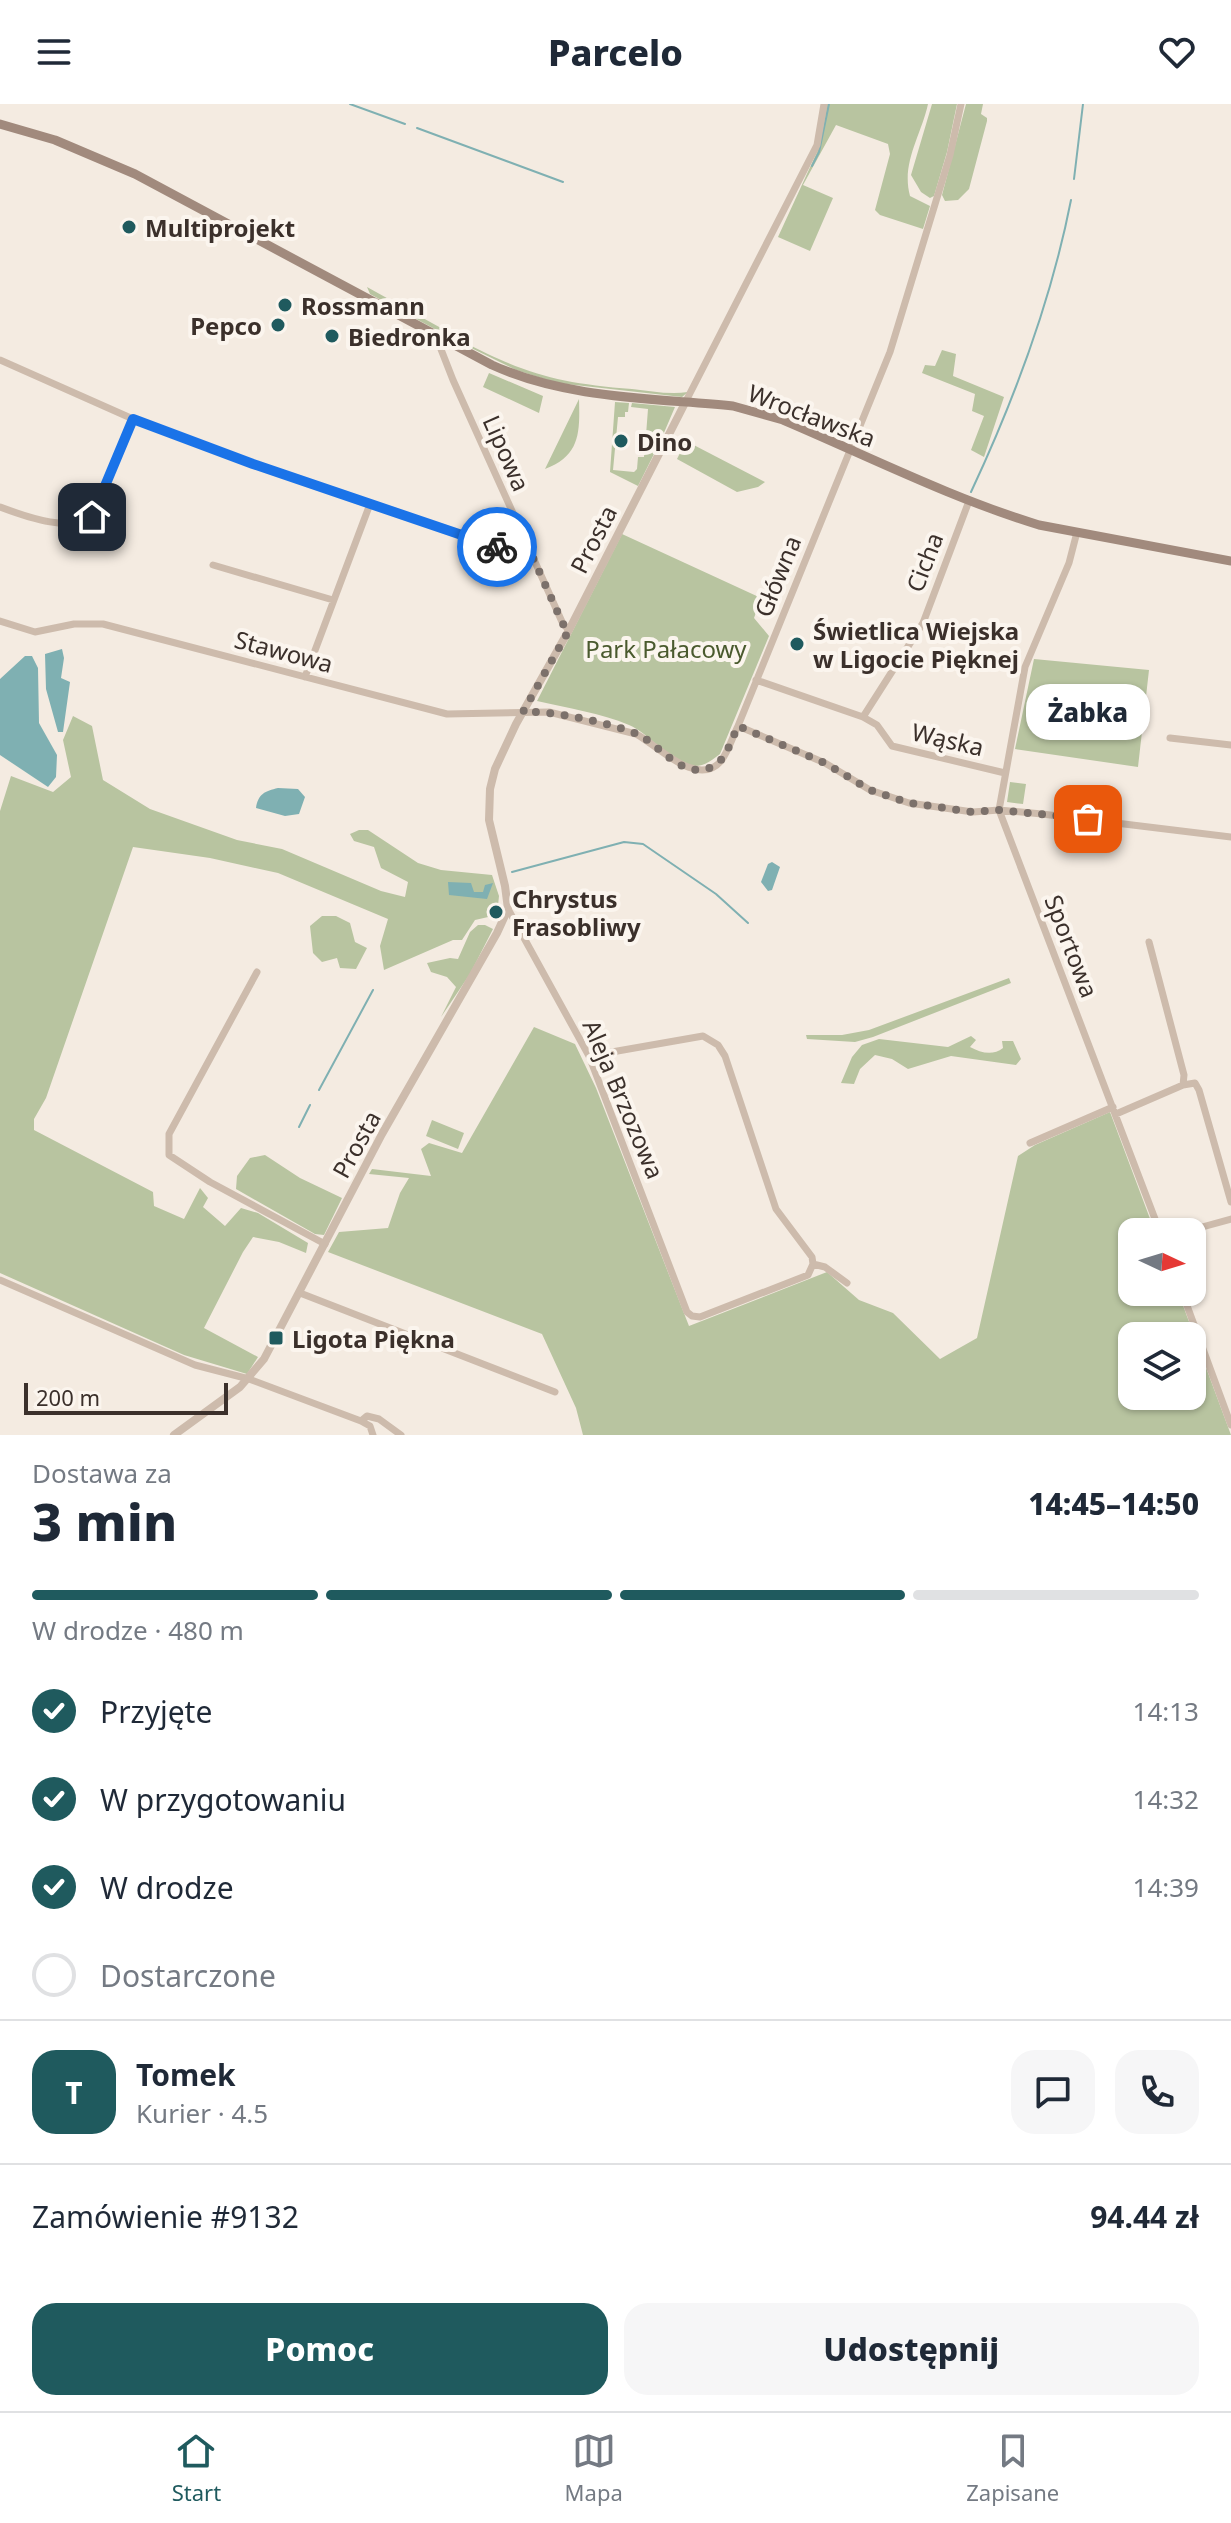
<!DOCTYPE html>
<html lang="pl">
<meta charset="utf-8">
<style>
:root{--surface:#fff;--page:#f6f6f7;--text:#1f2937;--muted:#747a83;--line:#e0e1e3;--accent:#1f5a5e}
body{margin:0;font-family:"Noto Sans",sans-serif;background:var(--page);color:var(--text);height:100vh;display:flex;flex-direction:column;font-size:30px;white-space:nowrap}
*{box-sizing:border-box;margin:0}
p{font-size:26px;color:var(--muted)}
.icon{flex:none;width:44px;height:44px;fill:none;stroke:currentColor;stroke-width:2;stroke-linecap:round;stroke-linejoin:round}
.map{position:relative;height:1331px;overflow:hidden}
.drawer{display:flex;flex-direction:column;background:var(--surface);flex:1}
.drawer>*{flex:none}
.needle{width:52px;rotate:94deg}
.tools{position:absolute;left:1118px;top:1114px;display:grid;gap:16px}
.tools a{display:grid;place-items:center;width:88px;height:88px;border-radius:16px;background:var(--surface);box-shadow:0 2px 6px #0004;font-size:40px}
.scale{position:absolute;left:24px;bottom:20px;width:204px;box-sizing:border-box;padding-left:8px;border:4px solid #3b302b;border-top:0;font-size:22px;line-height:28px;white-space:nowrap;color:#3b302b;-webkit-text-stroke:6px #fbf5ee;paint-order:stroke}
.pin{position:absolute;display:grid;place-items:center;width:68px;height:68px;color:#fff;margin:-34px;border-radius:16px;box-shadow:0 4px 12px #0006}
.courier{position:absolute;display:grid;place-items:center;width:80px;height:80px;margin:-40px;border:6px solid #1a73e8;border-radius:50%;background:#fff;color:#222;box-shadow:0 2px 10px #0007}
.bubble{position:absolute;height:56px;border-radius:24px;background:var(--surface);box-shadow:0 2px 6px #0004;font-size:26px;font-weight:800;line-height:56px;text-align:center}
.overview em{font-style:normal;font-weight:800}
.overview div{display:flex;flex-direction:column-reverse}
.overview{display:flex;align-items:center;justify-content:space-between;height:136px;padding:0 32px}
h1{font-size:52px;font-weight:800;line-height:60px}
.bar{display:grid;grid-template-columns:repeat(4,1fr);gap:12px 8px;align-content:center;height:96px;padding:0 32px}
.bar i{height:10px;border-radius:6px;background:var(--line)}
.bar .selected{background:var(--accent)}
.bar p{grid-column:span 4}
.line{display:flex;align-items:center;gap:20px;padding:0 32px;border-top:2px solid var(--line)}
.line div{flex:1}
.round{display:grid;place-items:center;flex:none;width:84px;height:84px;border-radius:24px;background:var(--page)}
ol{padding:0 32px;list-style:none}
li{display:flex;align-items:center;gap:24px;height:88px}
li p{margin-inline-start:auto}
li .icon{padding:8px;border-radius:50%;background:var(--accent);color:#fff;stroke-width:4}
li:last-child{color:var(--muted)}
li i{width:44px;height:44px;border:4px solid var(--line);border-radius:50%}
.button{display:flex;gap:16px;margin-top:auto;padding:16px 32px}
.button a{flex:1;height:92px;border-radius:24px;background:var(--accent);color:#fff;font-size:32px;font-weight:800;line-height:92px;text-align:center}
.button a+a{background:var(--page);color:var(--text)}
header{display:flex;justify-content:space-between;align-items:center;height:104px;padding:0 32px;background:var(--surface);font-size:36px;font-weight:800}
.tab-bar{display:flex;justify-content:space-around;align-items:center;height:112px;border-top:2px solid var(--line);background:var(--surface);font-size:22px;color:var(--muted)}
.tab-bar a{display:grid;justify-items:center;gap:4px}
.tab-bar .selected{color:var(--accent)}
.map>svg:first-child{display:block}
.green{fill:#b8c4a0;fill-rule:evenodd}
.water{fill:#7fb0b2}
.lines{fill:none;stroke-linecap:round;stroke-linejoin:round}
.stream{stroke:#7fb0b2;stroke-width:2}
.minor{stroke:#cdbbac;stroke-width:7}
.tertiary{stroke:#cdbbac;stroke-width:8}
.secondary{stroke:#a18a7d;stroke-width:9}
.done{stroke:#7c716b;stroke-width:8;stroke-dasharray:0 14.4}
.route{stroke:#1a73e8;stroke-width:10}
.poi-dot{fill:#1f5a5e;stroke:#fbf5ee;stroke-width:3}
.labels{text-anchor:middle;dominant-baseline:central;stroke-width:8;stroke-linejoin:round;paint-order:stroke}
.poi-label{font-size:24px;font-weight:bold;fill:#3b302b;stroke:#fbf5ee;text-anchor:start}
.street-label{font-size:24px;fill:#3b302b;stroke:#fbf5ee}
.park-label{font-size:24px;fill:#4a5a2e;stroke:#fbf5ee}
</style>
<header><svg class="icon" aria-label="menu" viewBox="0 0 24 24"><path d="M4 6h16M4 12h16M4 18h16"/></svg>Parcelo<svg class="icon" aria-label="heart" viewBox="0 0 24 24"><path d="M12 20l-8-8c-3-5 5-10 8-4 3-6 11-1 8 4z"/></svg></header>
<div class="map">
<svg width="1231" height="1331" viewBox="0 0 1231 1331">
<rect width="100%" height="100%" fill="#f4ebe1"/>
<!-- green -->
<path class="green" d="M826,0H928C921,32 901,59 910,92L930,102L923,125L880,111L875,106L890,50L888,40L836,21L803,81L833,94L810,147L778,133L817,48Z
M932,0H957L947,48L934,92L930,94L921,88L911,71Z
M966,0H983L981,10L987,14V17L969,85L958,96L945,97L942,91Z
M367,183L459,234L457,237L370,190Z
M462,237C527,271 560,279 632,285C650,287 670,291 688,288L682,293L557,279L516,266L461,239Z
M942,246L956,250L953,272L1004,293L984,353L971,346L984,312L972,307L975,290L922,269L925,261L935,262Z
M489,269L543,292L539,309L483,283Z
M579,295C580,329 580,352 545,365Z
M615,298L629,299L628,308H625V313H618L613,366L634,368L637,365L638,353H644L645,338L652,339L657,344L638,382L610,368Z
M632,299L675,303L663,331H646L648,305L631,303Z
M686,337L765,378L758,383L737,388L677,355Z
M622,430L761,494L754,514L769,532L720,650C712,656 704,663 692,662C667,657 652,631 629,621C601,609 567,604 537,597Z
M1034,555L1149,566L1138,663L1015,645Z
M73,612L92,622L103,676L150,705L237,736L282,745L381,787L405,793L408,778L381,764L374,743L354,737L350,730L359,726H368L418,759L441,766L492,771L499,792L497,811L475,816L462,836H453L384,866L380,842L388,815L278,769L210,754L133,743L46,994L34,1015V1026L153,1088L154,1102L184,1115L200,1084L208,1094L203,1103L225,1122L241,1104L258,1109L308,1139L306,1149L279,1138L253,1133L243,1148L204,1224L258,1253L247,1270L184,1251L0,1169V707L11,672L53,688L71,673L63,636Z
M1010,678L1026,680L1023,700L1007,698Z
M322,812H336L350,819L355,838L367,844L356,865L340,864L337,854L322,858L313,849L310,822Z
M478,821H485L493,825L470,870L441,913L456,883L447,873L431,868L427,859L450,854L458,855L470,828Z
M1009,874L1011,879L873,933L855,938L807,935L806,931H842L869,926Z
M534,923L575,940L596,984L689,1222L827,1168L859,1196L893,1209L940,1255L977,1234L1018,1052L1035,1041L1110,1008L1155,1128H1132V1188H1178L1231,1331H583L576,1304L542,1230L328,1148L339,1128L388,1124L400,1089L409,1074L369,1070L372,1065L431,1072L421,1045L429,1039L462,1049ZM1132,1232H1192V1292H1132Z
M971,932L976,936L970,943C981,949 993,952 1003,944L1002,937H1013L1021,955L1016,961L951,952L908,965L892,955L875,951L860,965L854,980L841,979L852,953L862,941L879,935L948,943Z
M432,1016L464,1029L458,1045L426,1032Z
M265,1051L300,1074L342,1094L324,1131L315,1130L236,1085L237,1072L250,1054Z"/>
<!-- water -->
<path class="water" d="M62,545L64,554L61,574L70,578L63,628H58L46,585L45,550Z
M25,552H32L38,564L39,619L57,651L56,673L48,683L0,651V575Z
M278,684L298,685L305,693L299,710L285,712L256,704C258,690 265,687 278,684Z
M772,758L780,763L772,786L768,787L761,778L768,760Z
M448,778L471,779L474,788H483L485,781L493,779L487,795L449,791Z"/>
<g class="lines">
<!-- stream -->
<path class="stream" d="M350,0L405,20
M417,24L563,78
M812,62L819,48L829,0
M1074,75L1083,0
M971,388C1015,294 1051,198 1071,96
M512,768L624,738L643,740L716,790L748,819
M319,986L373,886
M299,1023L310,1001"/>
<!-- minor -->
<path class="minor" d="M435,230L453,276L563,520L569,526
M0,256L133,315L228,351L502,445H529
M686,297L817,41L824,0
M0,403C24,412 77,432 95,408L133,315
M1077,428L1069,459L1025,563L999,706L1160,1128
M213,461L333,496
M0,517L35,528L74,520H103L447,610L549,608L636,630C656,640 697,685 721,657C728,648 733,632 738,622L890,248L950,51L961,0
M305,573L370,400
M756,576L863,613L877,621L892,642L1005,669
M863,613L923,519L969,397
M738,622L825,659L870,686L909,699L973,708L999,706L1042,710L1231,733
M1170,634L1231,641
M508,805L589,952L687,1208L692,1212L700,1213L808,1171L813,1160L812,1153L776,1105L725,952L718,941L703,932L589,952
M1149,838L1184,971L1183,981L1195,979L1199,986L1231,1098
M257,868L169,1030V1051L210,1078L325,1140
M1116,1010L1183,981
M1030,1039L1113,1003
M1184,1128L1231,1115
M813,1160L825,1163L847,1179
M0,1176L195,1261L249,1275L361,1317L367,1312L379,1315L401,1331
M1182,1188L1231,1321
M300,1189L555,1288
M361,1317L370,1322L373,1331"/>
<!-- tertiary -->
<path class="tertiary" d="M174,1331L240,1283L264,1255L382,1030L497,829L508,805L505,782L489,716L490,685L495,665L516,620L569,526L686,297"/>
<!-- secondary -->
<path class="secondary" d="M0,20L55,36L135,70L492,261C567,295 652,294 733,302L783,316C868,352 951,394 1039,421L1231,457"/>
</g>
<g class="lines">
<!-- done -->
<path class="done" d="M497,443L515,447L529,445L563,520L569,526L523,608C551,606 611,619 637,630C661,641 681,676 712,663C726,657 732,634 738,622L825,659L870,686L909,699L973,708L999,706L1088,715"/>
<!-- route -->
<path class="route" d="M92,413L133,315L253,360L497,443"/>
</g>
<!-- markers -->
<g class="poi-dot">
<circle cx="129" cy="123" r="8"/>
<circle cx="285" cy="201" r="8"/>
<circle cx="278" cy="221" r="8"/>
<circle cx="332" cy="232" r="8"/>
<circle cx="621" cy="337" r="8"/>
<circle cx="797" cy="540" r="8"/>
<circle cx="496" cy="808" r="8"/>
<rect x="268" y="1226" width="16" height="16" rx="4"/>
</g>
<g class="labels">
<!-- poi labels -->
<g class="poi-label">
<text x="145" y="123">Multiprojekt</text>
<text x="301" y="201">Rossmann</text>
<text x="262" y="221" text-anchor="end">Pepco</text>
<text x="348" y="232">Biedronka</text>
<text x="637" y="337">Dino</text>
<text x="813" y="526">Świetlica Wiejska<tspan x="813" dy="28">w Ligocie Pięknej</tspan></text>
<text x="512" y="794">Chrystus<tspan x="512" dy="28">Frasobliwy</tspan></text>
<text x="292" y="1234">Ligota Piękna</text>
</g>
<!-- street labels -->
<g class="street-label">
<text transform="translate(812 311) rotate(21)">Wrocławska</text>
<text transform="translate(507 349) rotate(66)">Lipowa</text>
<text transform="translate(593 435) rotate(-63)">Prosta</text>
<text transform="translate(924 458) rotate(-69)">Cicha</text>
<text transform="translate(777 472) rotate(-68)">Główna</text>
<text transform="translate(284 547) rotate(15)">Stawowa</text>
<text transform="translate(948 635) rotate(13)">Wąska</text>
<text transform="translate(1072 842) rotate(69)">Sportowa</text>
<text transform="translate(624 995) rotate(67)">Aleja Brzozowa</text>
<text transform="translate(356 1040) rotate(-61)">Prosta</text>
</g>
<!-- park labels -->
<g class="park-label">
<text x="666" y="544">Park Pałacowy</text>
</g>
</g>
</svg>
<div class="tools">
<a><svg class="needle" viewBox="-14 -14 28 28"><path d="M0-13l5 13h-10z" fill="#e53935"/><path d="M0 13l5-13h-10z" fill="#747a83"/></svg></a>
<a><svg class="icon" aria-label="layers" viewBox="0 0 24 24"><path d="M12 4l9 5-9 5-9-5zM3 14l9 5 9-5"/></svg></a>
</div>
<div class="scale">200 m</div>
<div class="pin" style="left:1088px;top:715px;background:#ea580c"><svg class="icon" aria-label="bag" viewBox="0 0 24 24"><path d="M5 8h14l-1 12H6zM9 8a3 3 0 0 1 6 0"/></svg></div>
<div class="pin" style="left:92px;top:413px;background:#1f2937"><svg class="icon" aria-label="home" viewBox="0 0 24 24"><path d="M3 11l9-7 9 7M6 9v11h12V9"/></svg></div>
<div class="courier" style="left:497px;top:443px"><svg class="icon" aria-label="bike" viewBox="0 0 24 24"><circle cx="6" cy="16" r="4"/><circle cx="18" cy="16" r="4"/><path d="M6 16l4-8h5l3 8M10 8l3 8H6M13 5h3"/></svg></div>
<div class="bubble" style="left:1026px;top:580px;width:124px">Żabka</div>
</div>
<section class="drawer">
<div class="overview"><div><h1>3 min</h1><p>Dostawa za</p></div><em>14:45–14:50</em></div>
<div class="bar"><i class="selected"></i><i class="selected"></i><i class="selected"></i><i></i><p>W drodze · 480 m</p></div>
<ol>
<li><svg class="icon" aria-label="check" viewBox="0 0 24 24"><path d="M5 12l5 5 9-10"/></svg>Przyjęte<p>14:13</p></li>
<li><svg class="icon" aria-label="check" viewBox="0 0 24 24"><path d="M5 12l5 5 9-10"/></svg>W przygotowaniu<p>14:32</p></li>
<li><svg class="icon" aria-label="check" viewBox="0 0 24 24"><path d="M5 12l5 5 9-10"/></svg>W drodze<p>14:39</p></li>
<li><i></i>Dostarczone</li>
</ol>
<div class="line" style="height:144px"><b class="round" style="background:var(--accent);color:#fff">T</b><div><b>Tomek</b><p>Kurier · 4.5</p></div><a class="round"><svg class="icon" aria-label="chat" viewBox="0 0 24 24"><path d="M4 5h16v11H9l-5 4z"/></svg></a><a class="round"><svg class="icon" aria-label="phone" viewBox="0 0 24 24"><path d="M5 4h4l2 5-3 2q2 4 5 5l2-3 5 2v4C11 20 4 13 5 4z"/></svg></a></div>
<div class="line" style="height:104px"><div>Zamówienie #9132</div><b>94.44 zł</b></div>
<div class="button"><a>Pomoc</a><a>Udostępnij</a></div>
</section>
<nav class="tab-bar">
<a class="selected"><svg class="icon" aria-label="home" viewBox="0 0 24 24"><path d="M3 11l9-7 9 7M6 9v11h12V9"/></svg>Start</a>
<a><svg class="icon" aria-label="map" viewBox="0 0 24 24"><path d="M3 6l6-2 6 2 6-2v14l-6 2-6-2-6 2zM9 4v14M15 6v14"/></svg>Mapa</a>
<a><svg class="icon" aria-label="saved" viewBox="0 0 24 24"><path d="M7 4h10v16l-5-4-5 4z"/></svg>Zapisane</a>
</nav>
